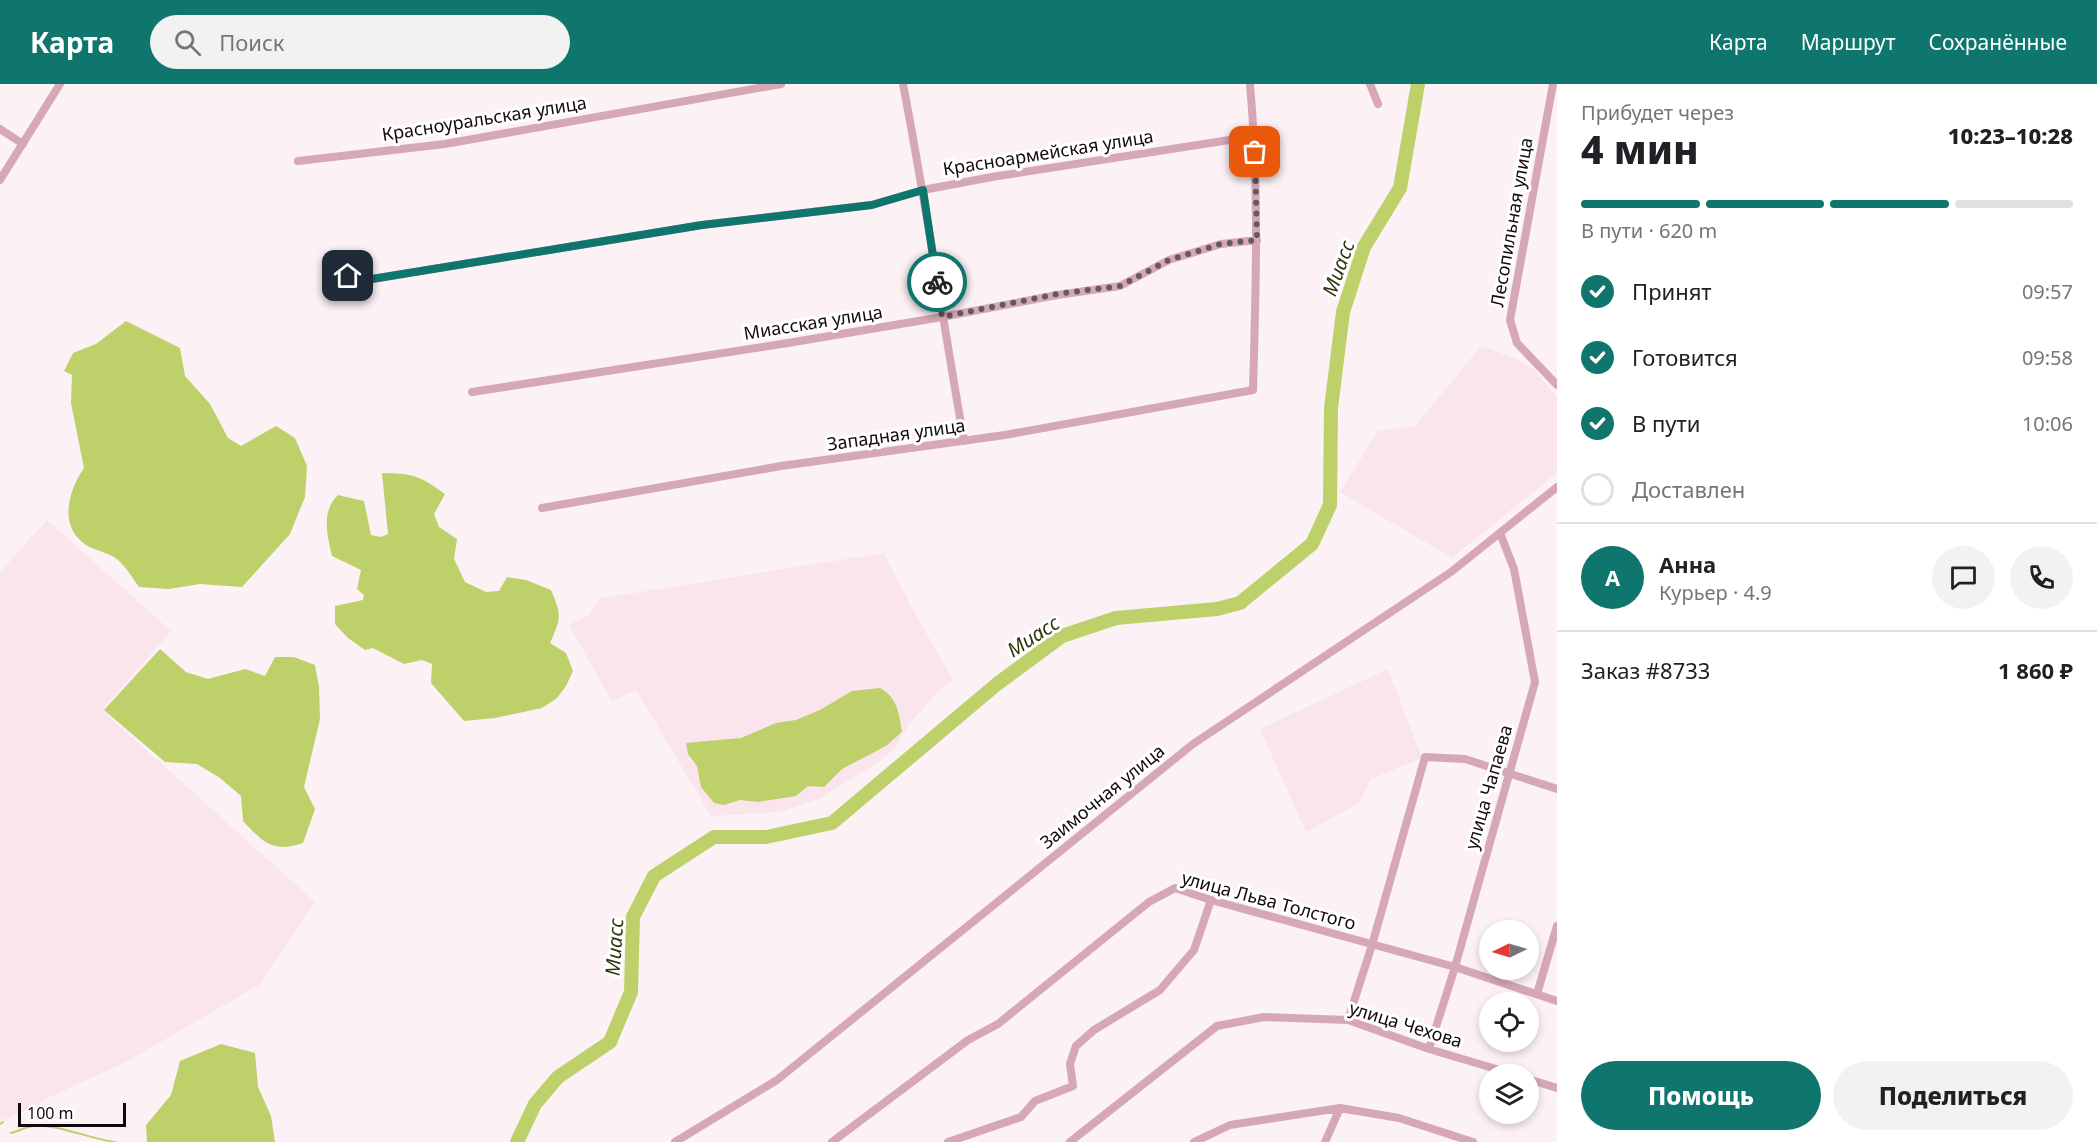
<!DOCTYPE html>
<html lang="ru">
<meta charset="utf-8">
<style>
:root{--surface:#fff;--page:#f2f2f2;--text:#202124;--muted:#757577;--line:#e0e0e0;--accent:#0f766e}
body{margin:0;font-family:"Noto Sans",sans-serif;background:var(--page);color:var(--text);height:100vh;display:flex;flex-direction:column;font-size:22px;white-space:nowrap}
*{box-sizing:border-box;margin:0}
p{font-size:20px;color:var(--muted)}
.icon{flex:none;width:33px;height:33px;fill:none;stroke:currentColor;stroke-width:2;stroke-linecap:round;stroke-linejoin:round}
.map{position:relative;flex:1;overflow:hidden}
.side{display:flex;flex-direction:column;background:var(--surface);width:540px}
.side>*{flex:none}
.needle{width:39px;rotate:265deg}
.fabs{position:absolute;left:1479px;top:836px;display:grid;gap:12px}
.fabs a{display:grid;place-items:center;width:60px;height:60px;border-radius:50%;background:var(--surface);box-shadow:0 3px 9px #0003;font-size:30px}
.scale{position:absolute;left:18px;bottom:15px;width:108px;box-sizing:border-box;padding-left:6px;border:3px solid #12090c;border-top:0;font-size:16px;line-height:21px;white-space:nowrap;color:#12090c;-webkit-text-stroke:4px #fff;paint-order:stroke}
.pin{position:absolute;display:grid;place-items:center;width:51px;height:51px;color:#fff;margin:-26px;border-radius:12px;box-shadow:0 3px 9px #0006}
.courier{position:absolute;display:grid;place-items:center;width:60px;height:60px;margin:-30px;border:4px solid #0f766e;border-radius:50%;background:#fff;color:#222;box-shadow:0 2px 8px #0007}
.summary em{font-style:normal;font-weight:800}
.summary div{display:flex;flex-direction:column-reverse}
.summary{display:flex;align-items:center;justify-content:space-between;height:102px;padding:0 24px}
h1{font-size:39px;font-weight:800;line-height:45px}
.bar{display:grid;grid-template-columns:repeat(4,1fr);gap:9px 6px;align-content:center;height:72px;padding:0 24px}
.bar i{height:8px;border-radius:4px;background:var(--line)}
.bar .current{background:var(--accent)}
.bar p{grid-column:span 4}
.line{display:flex;align-items:center;gap:15px;padding:0 24px;border-top:2px solid var(--line)}
.line div{flex:1}
.round{display:grid;place-items:center;flex:none;width:63px;height:63px;border-radius:32px;background:var(--page)}
ol{padding:0 24px;list-style:none}
li{display:flex;align-items:center;gap:18px;height:66px}
li p{margin-inline-start:auto}
li .icon{padding:6px;border-radius:50%;background:var(--accent);color:#fff;stroke-width:4}
li:last-child{color:var(--muted)}
li i{width:33px;height:33px;border:3px solid var(--line);border-radius:50%}
.primary-button{display:flex;gap:12px;margin-top:auto;padding:12px 24px}
.primary-button a{flex:1;height:69px;border-radius:36px;background:var(--accent);color:#fff;font-size:24px;font-weight:800;line-height:69px;text-align:center}
.primary-button a+a{background:var(--page);color:var(--text)}
header{display:flex;align-items:center;gap:36px;box-sizing:border-box;height:84px;padding:0 30px;background:var(--accent);color:#fff}
header strong{font-size:28px}
nav{display:flex;gap:33px;margin-inline-start:auto;font-size:21px}
.search{width:420px;height:54px;background:var(--page);display:flex;align-items:center;gap:15px;box-sizing:border-box;padding:0 21px;border-radius:33px;color:var(--muted);font-size:22px}
main{display:flex;flex:1;min-height:0}
.map>svg:first-child{display:block}
.built{fill:#fbe5ec}
.forest{fill:#bdd06a}
.lines{fill:none;stroke-linecap:round;stroke-linejoin:round}
.stream{stroke:#bdd06a;stroke-width:2}
.river{stroke:#bdd06a;stroke-width:14}
.minor{stroke:#d6a7b6;stroke-width:8}
.done{stroke:#645a5d;stroke-width:6;stroke-dasharray:0 10.8}
.route{stroke:#0f766e;stroke-width:8}
.labels{text-anchor:middle;dominant-baseline:central;stroke-width:6;stroke-linejoin:round;paint-order:stroke}
.street-label{font-size:18px;fill:#12090c;stroke:#fff}
.water-label{font-size:20px;font-style:italic;fill:#2e350a;stroke:#fff}
</style>
<header>
<strong>Карта</strong>
<div class="search"><svg class="icon" aria-label="search" viewBox="0 0 24 24"><circle cx="10" cy="10" r="6"/><path d="M15 15l6 6"/></svg>Поиск</div>
<nav><a>Карта</a><a>Маршрут</a><a>Сохранённые</a></nav>
</header>
<main>
<div class="map">
<svg width="1557" height="1058" viewBox="0 0 1557 1058">
<rect width="100%" height="100%" fill="#fcf1f4"/>
<!-- built -->
<path class="built" d="M1481,262L1517,275L1536,287L1557,314V389L1452,474L1340,408L1378,347L1415,342Z
M47,436L171,547L102,626L315,818L259,901L126,978L48,1014L14,1032L0,1037V488Z
M884,469L913,526L953,596L942,603L910,639L894,665L877,679L821,714L779,728L711,732L636,606L612,618L569,541L590,531L591,527L602,514Z
M1388,585L1422,674L1371,695L1358,720L1306,748L1260,645Z"/>
<!-- forest -->
<path class="forest" d="M126,237L180,264L185,292L210,320L228,354L241,362L276,342L295,354L307,382L305,413L290,450L242,503L200,500L169,505L139,503C133,495 127,484 119,477C109,467 91,467 81,457C59,438 70,404 84,384L71,319L72,291L64,287L73,269L96,260Z
M382,389C412,389 421,392 445,410L434,430L439,443L457,455L454,475L465,498L486,508L499,507L507,493L526,496L551,506C562,532 561,534 550,559L566,569L573,587L566,602L557,614L542,624L495,634L464,637L431,599L432,580L422,576L404,580L373,564L365,566L348,554L335,540V522L363,516L364,511L357,505L361,486L332,472C327,451 321,427 338,411L364,417L371,451L381,453L388,450Z
M160,565L186,588L208,595L245,585L265,592L275,573H294L315,581L319,603L320,635L304,703L315,725L303,759C272,769 264,759 243,737L241,712L220,694L197,680L165,678L104,626Z
M880,604C897,613 899,629 902,648L886,662L842,685L824,703L808,702L796,712L758,718L740,716L724,721L714,719L701,703L697,682L688,670L686,659L741,654L776,639L796,636L820,626L852,607Z
M221,960L255,969L258,1003L271,1032L275,1058H147L146,1041L171,1011L180,977Z"/>
<g class="lines">
<!-- stream -->
<path class="stream" d="M0,1040L3,1038
M11,1049C19,1047 27,1042 34,1042C58,1040 90,1055 115,1058"/>
<!-- river -->
<path class="river" d="M517,1058L535,1020L558,993L610,958L631,908L633,833L654,792L714,753H766L832,739L997,600L1062,552L1116,534L1217,525L1240,519L1312,460L1330,421L1331,324L1343,228L1364,163L1400,104L1418,0"/>
<!-- minor -->
<path class="minor" d="M903,0C926,119 943,238 964,357
M1370,0L1378,20
M1553,0L1510,236L1517,259L1557,301
M0,45L23,60
M298,77L445,60L781,0
M0,96L60,0
M348,192L372,195L702,141L871,121L923,106L992,93L1255,52
M472,308L788,259L942,233L1057,211L1120,202L1169,176L1221,160L1257,156
M542,424L781,382L1005,351L1253,306C1256,204 1259,102 1250,0
M1537,910L1557,842
M1348,936L1372,861L1425,673L1465,675L1557,705
M1429,965L1455,883L1535,598L1514,485L1500,449
M1528,995L1557,1004
M675,1058L777,996L1193,660L1451,488L1557,403
M832,1058L968,956L998,940L1149,818L1175,804L1211,816L1455,883L1557,917
M948,1058L1021,1033L1035,1017L1073,1002L1070,980L1076,962L1094,946L1160,906L1194,866L1211,816
M1070,1058L1217,942L1264,933L1348,936L1429,965L1513,990
M1194,1058L1230,1041L1340,1024L1399,1034L1473,1058
M1325,1058L1340,1024"/>
</g>
<g class="lines">
<!-- done -->
<path class="done" d="M937,198L942,233L1057,210L1120,202L1169,176L1221,160L1257,156L1255,68"/>
<!-- route -->
<path class="route" d="M348,192L372,195L702,141L872,121L923,106L937,198"/>
</g>
<g class="labels">
<!-- street labels -->
<g class="street-label">
<text transform="translate(484 34) rotate(-9)">Красноуральская улица</text>
<text transform="translate(1048 68) rotate(-9)">Красноармейская улица</text>
<text transform="translate(1511 138) rotate(-80)">Лесопильная улица</text>
<text transform="translate(813 238) rotate(-9)">Миасская улица</text>
<text transform="translate(896 350) rotate(-8)">Западная улица</text>
<text transform="translate(1488 703) rotate(-74)">улица Чапаева</text>
<text transform="translate(1102 712) rotate(-39)">Заимочная улица</text>
<text transform="translate(1269 816) rotate(15)">улица Льва Толстого</text>
<text transform="translate(1406 940) rotate(17)">улица Чехова</text>
</g>
<!-- water labels -->
<g class="water-label">
<text transform="translate(1338 184) rotate(-70)">Миасс</text>
<text transform="translate(1033 552) rotate(-33)">Миасс</text>
<text transform="translate(614 863) rotate(-86)">Миасс</text>
</g>
</g>
</svg>
<div class="fabs">
<a><svg class="needle" viewBox="-14 -14 28 28"><path d="M0-13l5 13h-10z" fill="#e53935"/><path d="M0 13l5-13h-10z" fill="#757577"/></svg></a>
<a><svg class="icon" aria-label="locate" viewBox="0 0 24 24"><circle cx="12" cy="12" r="6"/><path d="M12 2v4M12 18v4M2 12h4M18 12h4"/></svg></a>
<a><svg class="icon" aria-label="layers" viewBox="0 0 24 24"><path d="M12 4l9 5-9 5-9-5zM3 14l9 5 9-5"/></svg></a>
</div>
<div class="scale">100 m</div>
<div class="pin" style="left:1255px;top:68px;background:#ea580c"><svg class="icon" aria-label="bag" viewBox="0 0 24 24"><path d="M5 8h14l-1 12H6zM9 8a3 3 0 0 1 6 0"/></svg></div>
<div class="pin" style="left:348px;top:192px;background:#1f2937"><svg class="icon" aria-label="home" viewBox="0 0 24 24"><path d="M3 11l9-7 9 7M6 9v11h12V9"/></svg></div>
<div class="courier" style="left:937px;top:198px"><svg class="icon" aria-label="bike" viewBox="0 0 24 24"><circle cx="6" cy="16" r="4"/><circle cx="18" cy="16" r="4"/><path d="M6 16l4-8h5l3 8M10 8l3 8H6M13 5h3"/></svg></div>
</div>
<section class="side">
<div class="summary"><div><h1>4 мин</h1><p>Прибудет через</p></div><em>10:23–10:28</em></div>
<div class="bar"><i class="current"></i><i class="current"></i><i class="current"></i><i></i><p>В пути · 620 m</p></div>
<ol>
<li><svg class="icon" aria-label="check" viewBox="0 0 24 24"><path d="M5 12l5 5 9-10"/></svg>Принят<p>09:57</p></li>
<li><svg class="icon" aria-label="check" viewBox="0 0 24 24"><path d="M5 12l5 5 9-10"/></svg>Готовится<p>09:58</p></li>
<li><svg class="icon" aria-label="check" viewBox="0 0 24 24"><path d="M5 12l5 5 9-10"/></svg>В пути<p>10:06</p></li>
<li><i></i>Доставлен</li>
</ol>
<div class="line" style="height:108px"><b class="round" style="background:var(--accent);color:#fff">А</b><div><b>Анна</b><p>Курьер · 4.9</p></div><a class="round"><svg class="icon" aria-label="chat" viewBox="0 0 24 24"><path d="M4 5h16v11H9l-5 4z"/></svg></a><a class="round"><svg class="icon" aria-label="phone" viewBox="0 0 24 24"><path d="M5 4h4l2 5-3 2q2 4 5 5l2-3 5 2v4C11 20 4 13 5 4z"/></svg></a></div>
<div class="line" style="height:78px"><div>Заказ #8733</div><b>1 860 ₽</b></div>
<div class="primary-button"><a>Помощь</a><a>Поделиться</a></div>
</section>
</main>
